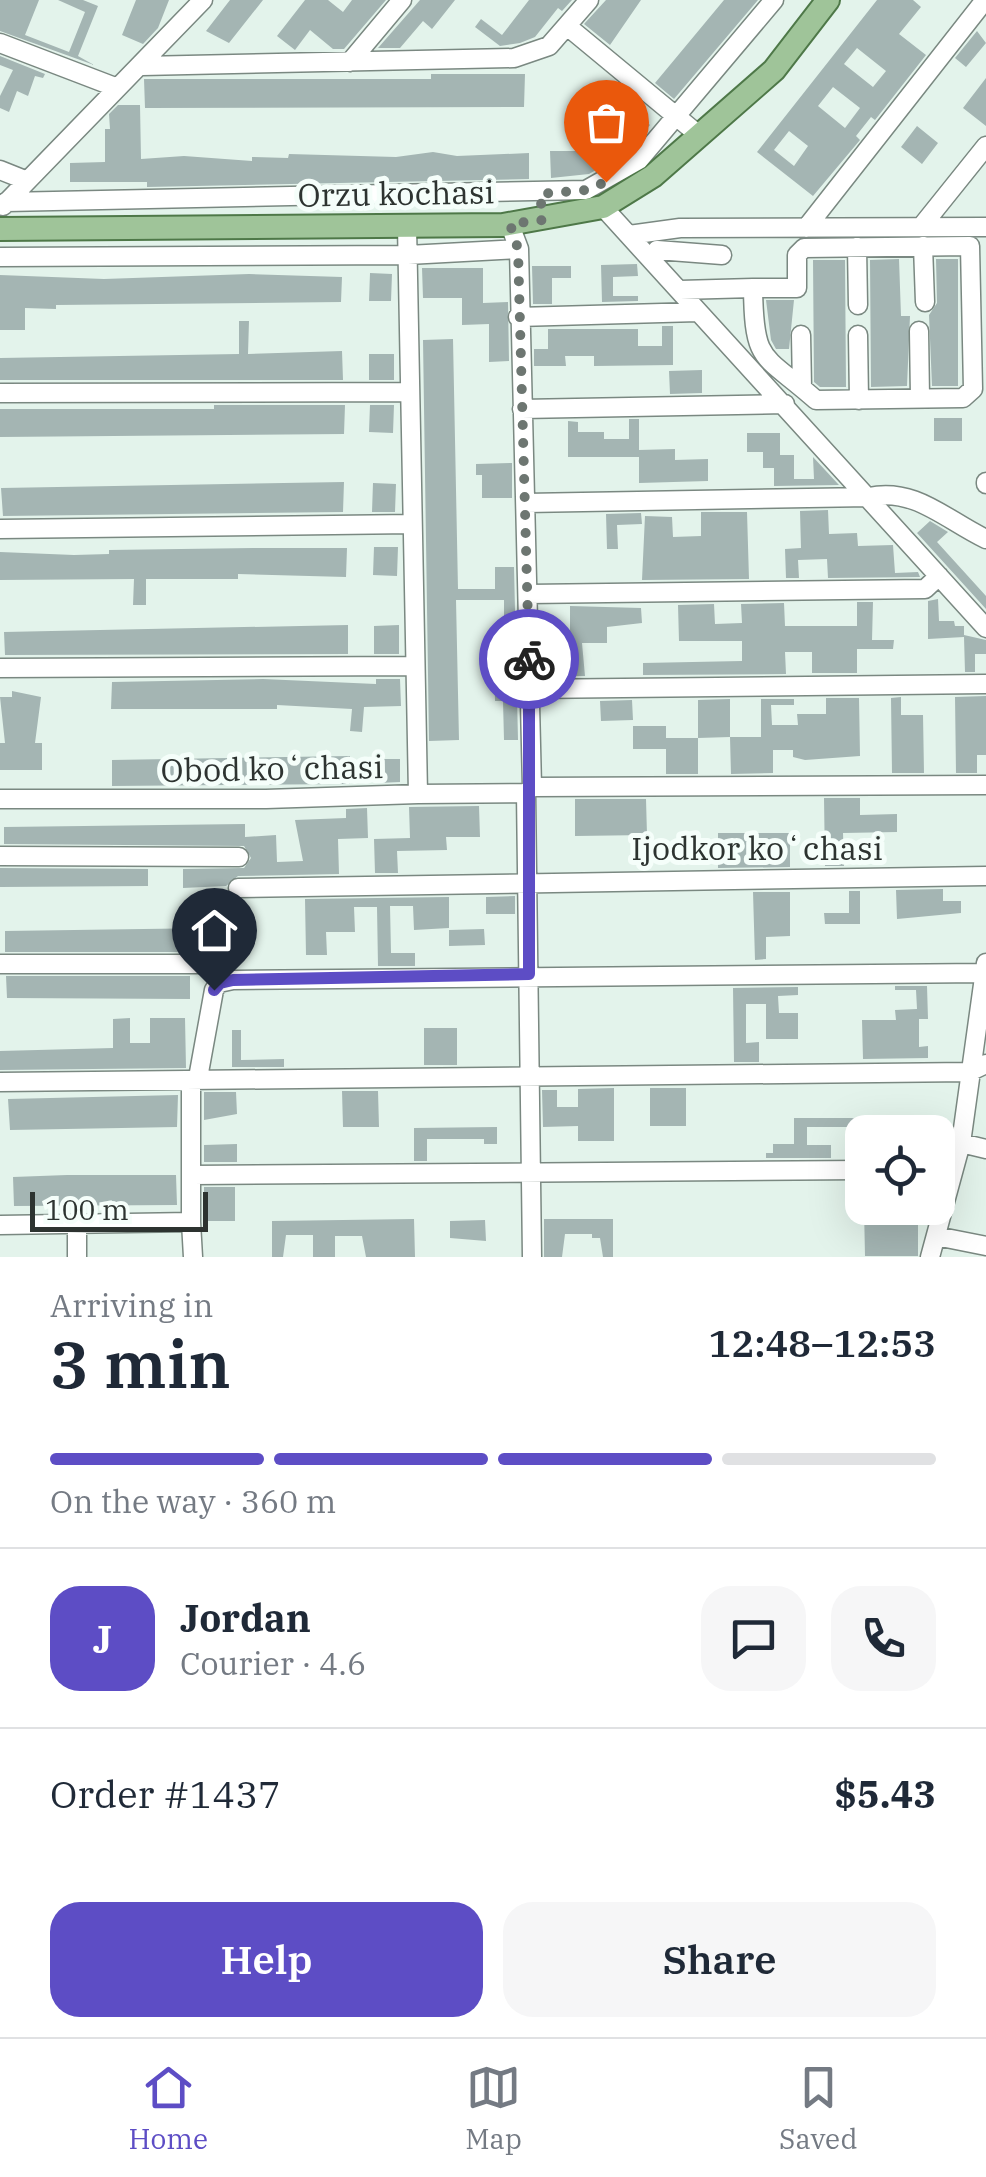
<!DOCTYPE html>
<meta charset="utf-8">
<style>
:root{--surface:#fff;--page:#f6f6f7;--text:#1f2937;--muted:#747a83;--line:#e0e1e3;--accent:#5d4dc5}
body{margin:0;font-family:"IBM Plex Serif",serif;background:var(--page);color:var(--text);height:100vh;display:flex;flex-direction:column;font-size:38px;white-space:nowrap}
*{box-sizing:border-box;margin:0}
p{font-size:32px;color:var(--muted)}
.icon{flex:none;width:55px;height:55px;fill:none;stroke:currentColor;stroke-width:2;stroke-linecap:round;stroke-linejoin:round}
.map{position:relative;height:1257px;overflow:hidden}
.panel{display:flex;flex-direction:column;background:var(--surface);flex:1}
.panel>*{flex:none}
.tools{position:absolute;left:845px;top:1115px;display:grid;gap:20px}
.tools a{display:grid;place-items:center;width:110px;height:110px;border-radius:20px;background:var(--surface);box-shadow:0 10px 40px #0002;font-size:50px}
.scale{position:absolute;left:30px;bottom:25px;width:178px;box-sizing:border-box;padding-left:10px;border:5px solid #2d3330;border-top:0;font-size:28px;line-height:35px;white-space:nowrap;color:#2d3330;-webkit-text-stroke:8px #f5fefa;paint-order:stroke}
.pin{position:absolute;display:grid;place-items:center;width:85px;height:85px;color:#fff;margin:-102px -42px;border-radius:50% 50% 50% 0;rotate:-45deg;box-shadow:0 0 10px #0007}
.pin .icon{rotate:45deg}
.courier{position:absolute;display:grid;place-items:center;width:100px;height:100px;margin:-50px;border:8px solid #5d4dc5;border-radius:50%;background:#fff;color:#222;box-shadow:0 2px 12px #0007}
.headline em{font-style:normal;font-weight:600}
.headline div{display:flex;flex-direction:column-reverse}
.headline{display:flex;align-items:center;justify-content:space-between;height:170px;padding:0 50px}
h1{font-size:65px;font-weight:600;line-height:75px}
.bar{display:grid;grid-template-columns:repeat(4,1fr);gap:15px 10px;align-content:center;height:120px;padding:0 50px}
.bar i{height:12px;border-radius:8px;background:var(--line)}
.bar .selected{background:var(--accent)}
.bar p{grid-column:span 4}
.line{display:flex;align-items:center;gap:25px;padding:0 50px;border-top:2px solid var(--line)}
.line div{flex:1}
.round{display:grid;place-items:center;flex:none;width:105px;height:105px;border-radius:30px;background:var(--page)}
.primary-button{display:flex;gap:20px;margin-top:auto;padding:20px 50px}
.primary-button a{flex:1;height:115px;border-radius:30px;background:var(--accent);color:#fff;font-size:40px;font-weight:600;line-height:115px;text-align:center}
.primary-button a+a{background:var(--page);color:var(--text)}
.dock{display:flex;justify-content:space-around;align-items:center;height:140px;border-top:2px solid var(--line);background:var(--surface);font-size:28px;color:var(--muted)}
.dock a{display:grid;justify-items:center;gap:5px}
.dock .selected{color:var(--accent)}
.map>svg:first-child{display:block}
.building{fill:#a4b5b3;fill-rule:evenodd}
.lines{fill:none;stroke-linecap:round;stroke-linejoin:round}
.minor-casing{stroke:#7a8881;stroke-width:21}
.major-casing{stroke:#4e7848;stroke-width:26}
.minor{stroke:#fff;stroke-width:18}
.major{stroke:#9fc499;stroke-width:22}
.done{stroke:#6d7671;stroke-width:10;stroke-dasharray:0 18}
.route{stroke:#5d4dc5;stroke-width:12}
.labels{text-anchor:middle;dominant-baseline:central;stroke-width:10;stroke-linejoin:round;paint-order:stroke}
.street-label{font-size:32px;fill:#2d3330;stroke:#f5fefa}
</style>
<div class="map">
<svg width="986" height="1257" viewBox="0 0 986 1257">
<rect width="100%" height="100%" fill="#e3f3eb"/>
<!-- building -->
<path class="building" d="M0,0H39L25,35L69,52L85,12L58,0H83L98,6L78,56L94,65L0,31Z
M136,0H169L158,28L143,44L122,35Z
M230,0H263L229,43L206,31Z
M305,0H328L343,12L352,0H386L344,49H333L310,30L295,50L277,36Z
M420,0H455L432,29L423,21L400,48H378Z
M529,0H572L562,11L558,8L535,37L520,43L500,46L475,27L481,19L502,35Z
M606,0H641L610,45L584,24Z
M724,0H758L674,99L655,83Z
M877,0H913L921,7L899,34L926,55L875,120L871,117L856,136L860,140L813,196L757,152ZM857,48L886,71L873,87L844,64ZM833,87L860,108L845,128L818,106ZM789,131L808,146L794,166L774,150Z
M977,31L986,43L966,67L955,58Z
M0,56L45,74L43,78L35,76L28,96L17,91L9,112L0,108V96L13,70L0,65Z
M431,74H525L524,107L145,108L144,79H431Z
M986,78V126L963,108Z
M118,105H140L141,159L184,156L252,161V157L288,158L289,154L396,157L433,152L457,156L529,153V179L147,187V182H70V163L105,162V129H110L109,114Z
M630,107L650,125L622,155L589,174L551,178L550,151H585L608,138Z
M917,126L938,143L922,164L901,147Z
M899,259L901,316H910L907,386L871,387L870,260Z
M936,259H958V386H932L929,315L937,303Z
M813,260H845L846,387H820L814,382Z
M637,264L638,276L613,277V296H638V301L602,302L601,265Z
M532,266H571V278H552V304H533Z
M422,268H483V303L508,302L509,361L489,362V324L462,325V298H423Z
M370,273L392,274L391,301H369Z
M249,274L342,277L341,302L56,305V309L25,308V330H0V275L104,279Z
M766,300H794L789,349H776L771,340Z
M239,321H249L248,354L342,351L343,380H0V358L239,354Z
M662,326H673V365L594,366V356H565L566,366H534V349H548V329H638V346H662Z
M453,339L458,589H495V567H514L518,740H504L503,701H495L494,666H485V635L504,634V600H456L459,740L429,741L423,340Z
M369,354H394V380H369Z
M702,370V393L670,394L669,371Z
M214,405H345L344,434L0,437V409H214Z
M370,405H394L393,433L369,432Z
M934,418H962V441H934Z
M629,419H639V457H568V421L578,422V432H604V439H629Z
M747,433H780V455H794V479H814L813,457L839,485L774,486V468H763V452H747Z
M675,449V460L708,459V481L639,483V450Z
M512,463V498H482V475H476V464Z
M344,482L343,512L3,516L1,488Z
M373,483L396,484L395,512H372Z
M828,510L829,534L857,533L858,546L893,545L895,573L918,572L920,577L828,578L827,559L798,560L799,578H786L785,549L801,548L800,511Z
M701,512H747L749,579L642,580L645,516L672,517L673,537L701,536Z
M641,513L642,524L617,525L618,549H607L606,514Z
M930,521L948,532L937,542L986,596V609L917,533Z
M374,547H398L397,576L373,575Z
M253,548H347L346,577L238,574V579H146V605H133L134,579L0,580V552L74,555L109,554V550Z
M938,599L939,621H954L955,626H964V635L986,640V654H975V672H965L964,637L928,639V601Z
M857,602H873L872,640H894L893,649H857V673H812V652H785L786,674L643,675V663L742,661V641H679L678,605L714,604L715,624L742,623L741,604L784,603L785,626H857Z
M570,606L641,608L642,623L607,627V643H582L585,676H570V643L541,644V630H570Z
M348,625V654L5,655L4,632Z
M399,625V654H374V626Z
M263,679L376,684V679H400L401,706L364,707L362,732L350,731L352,709L277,705V709H111L112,682Z
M12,691L41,697L35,743H42V770H0V743H5L0,697H12Z
M986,696V755H977V773H956L955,697Z
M901,697V715H923L924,773H892L891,698Z
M826,698H859L860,756L805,760L793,757V750H773V773L731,774L730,737H761V699H794V705H771L772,725H798L797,714H826Z
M730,699V737L698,738V700Z
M632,700L633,720L601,721L600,701Z
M633,726H666V738H698V774H666V749H633Z
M350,756V784L112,786V760Z
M378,759H400V782L378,783Z
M824,798H860V815L897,814V832L843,833L844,866H825Z
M575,799H646L647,835L575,836Z
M479,806L480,837H446L447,850L397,851L398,873H375L374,839L410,838L409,807Z
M367,808L368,838L338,839L339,874L238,876L226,886L183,888V869L244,868L251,858L244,846L4,844V827L245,824V837L276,835L277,862L303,861L295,820L346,818V809Z
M718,833H790V867L718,868Z
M0,868L148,869V886L0,887Z
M943,889V901H961V913L897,919L896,890Z
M849,891H860V924H825L824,913H849Z
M753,892H790V936L766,937V959L755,960Z
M515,896V914H486V897Z
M449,897V928L414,930L413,906H390L391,953H415V966H378L377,907H354L355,932H326L327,955H306L305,899Z
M213,928V952H5V931Z
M484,929L485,945L449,946V930Z
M6,976H190V999L7,998Z
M895,986H927L928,1019H919V1047L928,1046V1058L863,1059L862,1020H896L895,1010L917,1009L916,990H895Z
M798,987V995L778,996L779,1013H798V1039H766V1004H746V1043L759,1042V1062H734L733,988Z
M130,1018V1043H150V1018H185L186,1068L0,1070V1051L113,1048V1019Z
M424,1028H457V1065H424Z
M232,1030H241V1060L284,1059V1067H232Z
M614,1088V1141H578V1126L543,1127L542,1090H557V1107H578V1089Z
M650,1088H686V1126H650Z
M342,1091H378L379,1127H343Z
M204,1092H236L237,1114L204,1120Z
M178,1095L177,1127L10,1130L8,1099Z
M794,1118H865V1127H807V1145H831V1158H766V1153H773V1144H794Z
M497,1127V1144H484V1139H427V1161H414V1128Z
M237,1144V1162H204V1145Z
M67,1175H176L177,1205L14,1206L13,1177Z
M204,1187H235V1221H204Z
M864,1208H918V1256H865Z
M414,1219L415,1257H366L362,1236H335V1257H313V1235H286L283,1257H272V1221Z
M544,1219H613V1257H603L600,1238H592V1234H565L562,1257H544Z
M485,1220L486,1241L450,1238V1221Z"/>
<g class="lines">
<!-- minor casing -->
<g class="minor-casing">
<path id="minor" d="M567,26L700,136
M0,43L115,87
M350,62L402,0
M142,66L514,58L549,46L589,0
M0,170L25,180
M6,202L586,190L639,160L774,0
M3,206L203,0
M603,207L986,628
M510,225L519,249L532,787L526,793L532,1257
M921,227L986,146
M806,228L985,0
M629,235L680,228L986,227
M923,246L925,302
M857,247L858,305
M0,257L408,255L519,249
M651,259L657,250L722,255
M680,290L753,288C754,365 763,353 816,400L963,398L973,389L970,246L804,248L797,255V288H753
M518,317L698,312
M919,331L920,398
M801,335L802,388
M858,335L859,400
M0,393L410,392
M522,409L785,404
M986,484V482
M526,503L869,497C915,487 946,520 986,539
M0,529L412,524
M529,594L925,589L939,576
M0,668L414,666
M529,689L986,684
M532,787L986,785
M418,794L526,793
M0,799H266L418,794L407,226
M0,856L239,857
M238,888L986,876
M0,964H210
M198,1078L214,990L219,983L233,980L984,973
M0,1082L969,1072L986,1064
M191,1082V1222
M961,1143L986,1149
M193,1175L862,1170
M0,1225L191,1222L193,1257
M77,1225V1257
M936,1236L986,1246
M930,1257L961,1143L986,963"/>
</g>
<!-- major casing -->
<g class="major-casing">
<path id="major" d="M0,229L503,225L603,207L653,176L774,70L828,0"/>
</g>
<!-- minor -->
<use href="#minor" class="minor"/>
<!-- major -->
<use href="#major" class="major"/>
</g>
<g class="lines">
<!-- done -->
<path class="done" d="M529,659L518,249L510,224L543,220L540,194L586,190L606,182"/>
<!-- route -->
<path class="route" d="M214,990L220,983L233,980L529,974V659"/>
</g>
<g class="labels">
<!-- street labels -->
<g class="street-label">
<text transform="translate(396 193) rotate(-1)">Orzu kochasi</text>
<text transform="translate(272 768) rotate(-1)">Obod koʻchasi</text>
<text x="757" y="848">Ijodkor koʻchasi</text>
</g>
</g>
</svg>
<div class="tools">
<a><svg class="icon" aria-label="locate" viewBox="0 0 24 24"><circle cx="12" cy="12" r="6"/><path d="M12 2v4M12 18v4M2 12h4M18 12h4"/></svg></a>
</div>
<div class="scale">100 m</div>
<div class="pin" style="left:606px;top:182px;background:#ea580c"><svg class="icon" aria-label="bag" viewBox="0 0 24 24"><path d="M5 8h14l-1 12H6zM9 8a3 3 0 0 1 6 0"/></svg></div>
<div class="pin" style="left:214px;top:990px;background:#1f2937"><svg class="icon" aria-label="home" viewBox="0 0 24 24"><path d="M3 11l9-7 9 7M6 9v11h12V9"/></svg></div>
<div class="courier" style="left:529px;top:659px"><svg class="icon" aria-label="bike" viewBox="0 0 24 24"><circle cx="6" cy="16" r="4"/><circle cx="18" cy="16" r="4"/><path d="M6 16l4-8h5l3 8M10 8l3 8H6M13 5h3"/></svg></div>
</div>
<section class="panel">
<div class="headline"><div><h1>3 min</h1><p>Arriving in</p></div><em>12:48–12:53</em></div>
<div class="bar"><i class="selected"></i><i class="selected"></i><i class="selected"></i><i></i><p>On the way · 360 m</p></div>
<div class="line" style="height:180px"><b class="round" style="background:var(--accent);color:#fff">J</b><div><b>Jordan</b><p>Courier · 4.6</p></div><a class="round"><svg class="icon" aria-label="chat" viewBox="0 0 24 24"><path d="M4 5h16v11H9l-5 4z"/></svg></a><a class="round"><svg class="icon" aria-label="phone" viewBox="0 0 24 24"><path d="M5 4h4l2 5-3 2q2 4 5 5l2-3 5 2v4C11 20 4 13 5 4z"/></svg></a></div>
<div class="line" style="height:130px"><div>Order #1437</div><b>$5.43</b></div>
<div class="primary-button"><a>Help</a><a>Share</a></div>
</section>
<nav class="dock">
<a class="selected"><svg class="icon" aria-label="home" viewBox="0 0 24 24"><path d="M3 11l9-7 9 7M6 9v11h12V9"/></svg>Home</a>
<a><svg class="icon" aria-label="map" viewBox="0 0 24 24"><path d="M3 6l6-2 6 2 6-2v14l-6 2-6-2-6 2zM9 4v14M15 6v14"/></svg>Map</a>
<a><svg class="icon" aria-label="saved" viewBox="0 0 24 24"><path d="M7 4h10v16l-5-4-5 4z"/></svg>Saved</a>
</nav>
